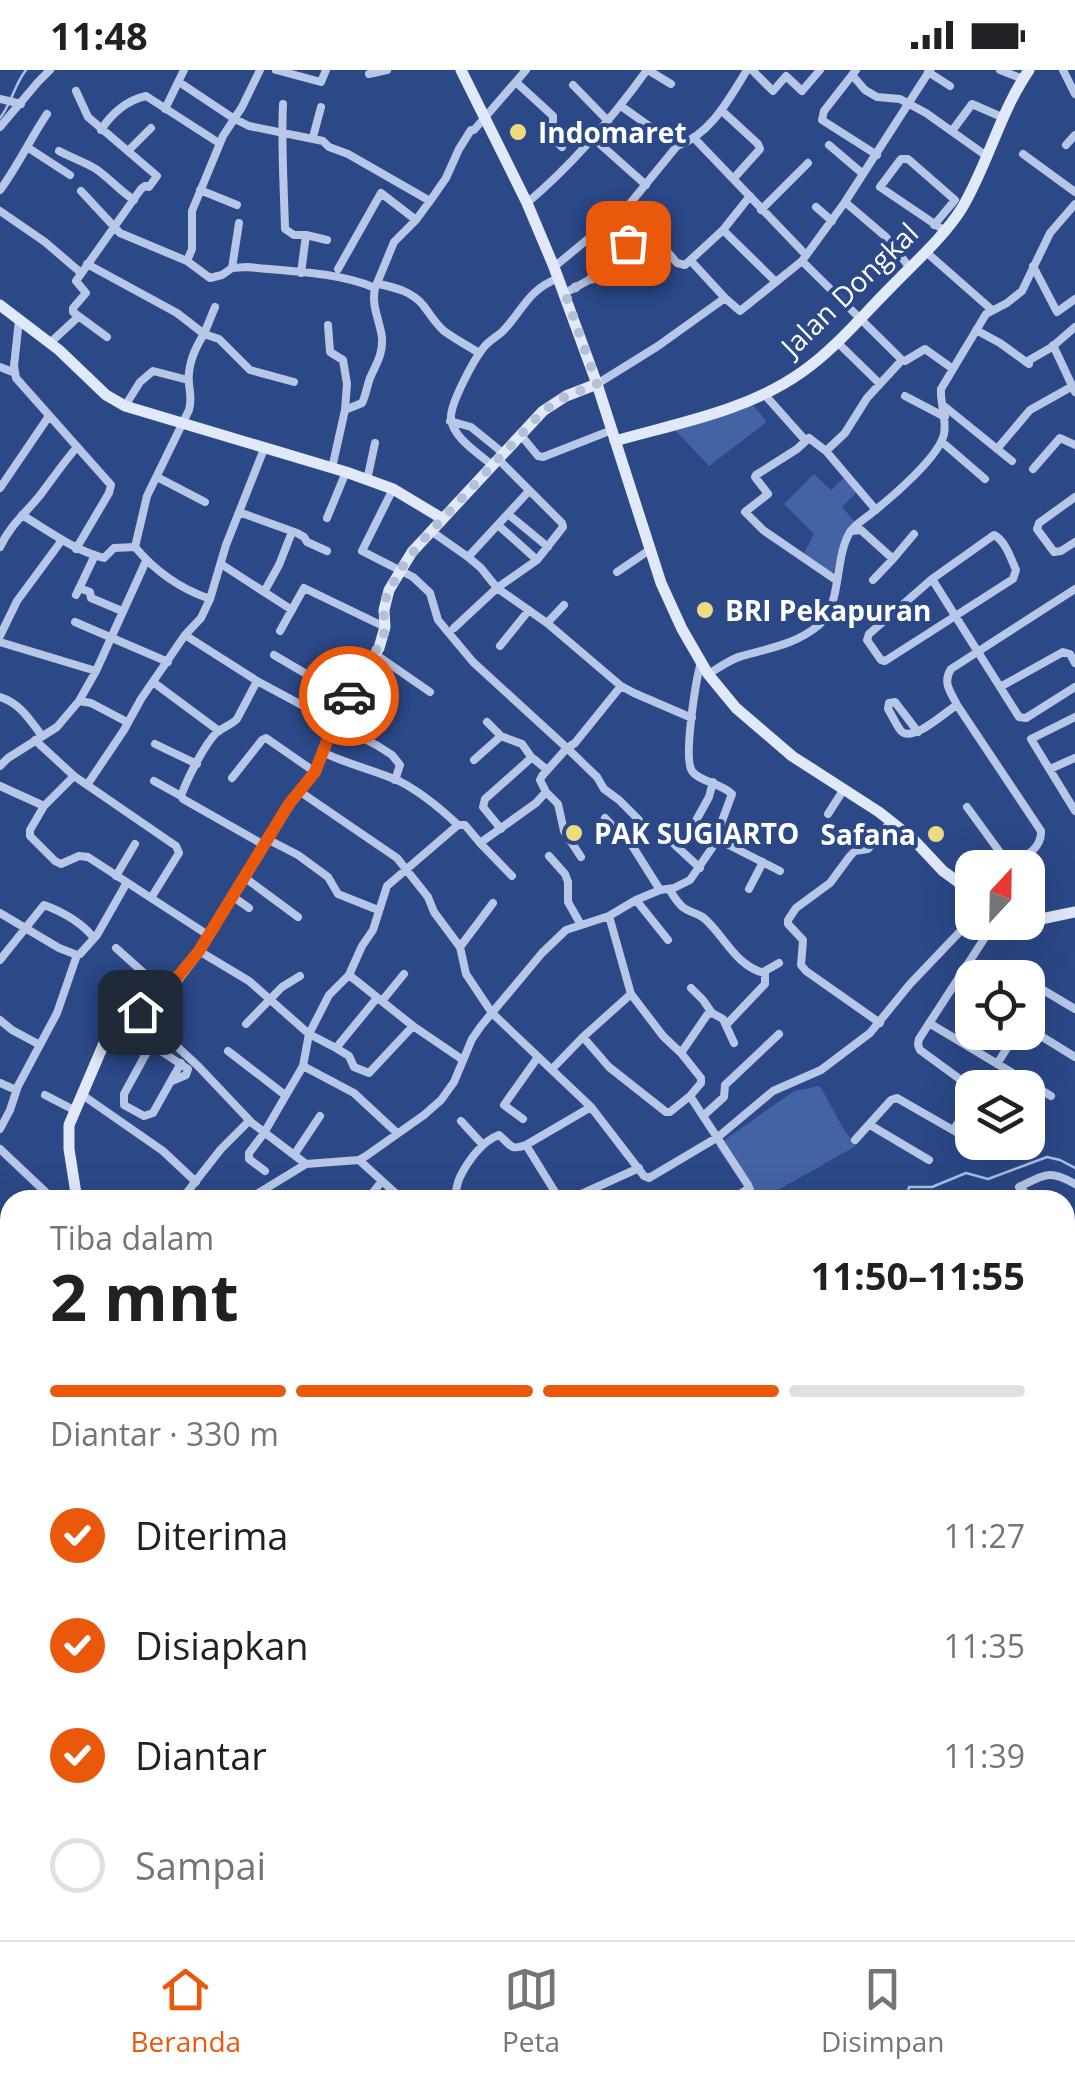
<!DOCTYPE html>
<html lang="id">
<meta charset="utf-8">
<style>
:root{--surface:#fff;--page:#f6f6f6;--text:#202124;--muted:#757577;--line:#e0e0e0;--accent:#ea580c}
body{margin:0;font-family:"Open Sans",sans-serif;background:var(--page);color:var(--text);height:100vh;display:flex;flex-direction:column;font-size:38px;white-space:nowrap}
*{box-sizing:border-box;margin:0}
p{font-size:32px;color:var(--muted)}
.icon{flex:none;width:55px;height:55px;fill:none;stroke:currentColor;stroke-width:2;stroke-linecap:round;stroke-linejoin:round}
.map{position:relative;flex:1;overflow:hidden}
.side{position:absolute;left:0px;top:1120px;width:1075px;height:750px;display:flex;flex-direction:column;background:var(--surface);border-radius:30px 30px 0 0;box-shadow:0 10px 40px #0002}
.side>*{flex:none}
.needle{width:65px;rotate:22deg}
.fabs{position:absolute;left:955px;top:780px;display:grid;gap:20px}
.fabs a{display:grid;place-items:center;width:90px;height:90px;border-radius:20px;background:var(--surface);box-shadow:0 10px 40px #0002;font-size:50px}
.pin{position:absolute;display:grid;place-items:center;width:85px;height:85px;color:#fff;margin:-42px;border-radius:20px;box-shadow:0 5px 15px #0006}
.courier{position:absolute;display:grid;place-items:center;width:100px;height:100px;margin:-50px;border:8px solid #ea580c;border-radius:50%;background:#fff;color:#222;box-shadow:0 2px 12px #0007}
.headline em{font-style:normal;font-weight:700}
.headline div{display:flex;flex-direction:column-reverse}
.headline{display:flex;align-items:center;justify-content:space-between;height:170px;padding:0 50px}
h1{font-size:65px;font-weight:700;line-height:75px}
.bar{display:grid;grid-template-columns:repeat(4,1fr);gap:15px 10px;align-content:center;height:120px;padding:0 50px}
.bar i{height:12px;border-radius:8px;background:var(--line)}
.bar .selected{background:var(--accent)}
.bar p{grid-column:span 4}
ol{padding:0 50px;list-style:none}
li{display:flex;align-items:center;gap:30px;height:110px}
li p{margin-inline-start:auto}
li .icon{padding:10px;border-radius:50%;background:var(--accent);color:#fff;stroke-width:4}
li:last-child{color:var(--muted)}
li i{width:55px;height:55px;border:5px solid var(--line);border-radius:50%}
.status{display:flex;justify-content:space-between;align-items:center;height:70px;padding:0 50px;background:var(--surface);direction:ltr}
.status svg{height:28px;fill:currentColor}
.menu{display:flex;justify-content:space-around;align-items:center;height:140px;border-top:2px solid var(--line);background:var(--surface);font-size:28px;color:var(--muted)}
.menu a{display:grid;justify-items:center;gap:5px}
.menu .selected{color:var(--accent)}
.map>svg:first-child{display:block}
.green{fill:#4363a5}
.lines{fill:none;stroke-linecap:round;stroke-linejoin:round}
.stream{stroke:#adc1e8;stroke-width:2.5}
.street{stroke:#b8c7e8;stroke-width:8}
.secondary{stroke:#e1e8f7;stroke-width:11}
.done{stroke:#b5bfd5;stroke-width:10;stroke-dasharray:0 18}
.route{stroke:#ea580c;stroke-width:12}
.poi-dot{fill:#eddb80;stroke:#2b4887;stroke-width:4}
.labels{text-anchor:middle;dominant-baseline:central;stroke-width:8;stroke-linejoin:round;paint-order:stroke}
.poi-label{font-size:28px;font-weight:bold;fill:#fff;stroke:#2b4887;text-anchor:start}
.street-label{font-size:28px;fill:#fff;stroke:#2b4887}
</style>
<div class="status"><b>11:48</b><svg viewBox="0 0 49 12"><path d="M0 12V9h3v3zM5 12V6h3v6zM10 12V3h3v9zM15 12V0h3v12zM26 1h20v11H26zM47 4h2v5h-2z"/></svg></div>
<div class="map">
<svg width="1075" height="1870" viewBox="0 0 1075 1870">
<rect width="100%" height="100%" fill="#2b4887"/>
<!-- green -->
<path class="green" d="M753,335L767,352L709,396L674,359Z
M814,404L831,420L844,408L857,422L842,437L855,452L839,481L833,504L804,484L814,464L784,434Z
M820,1016L843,1058L856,1076L760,1130H753L716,1076L794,1021Z
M67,1860H150L130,1870H72Z"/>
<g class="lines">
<!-- stream -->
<path class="stream" d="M0,48C12,33 14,15 26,0
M910,1130L907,1127L909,1117H932L966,1103L988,1109L1047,1087L1060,1090L1075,1098
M192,1870L197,1860
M1065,1870L1067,1830L1075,1805"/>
<!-- street -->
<path class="street" d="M276,0L321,12L326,0
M648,0L671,14
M752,0L773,21L786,6L802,21L820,0
M856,0L824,41L822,50L877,85
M1000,0L1023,9
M1063,0L1075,24
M928,2L950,16
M369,4L387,0
M853,6L865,20L877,27L900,29L926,43L988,87
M179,12L233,48L249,56L323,71L329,77L348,84L430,131
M517,13L553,46V52L547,63L562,77
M573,15L608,51
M76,21L88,47L157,106L149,117L145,116L141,119L76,211L86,223L73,238V242L107,267
M0,29L21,34
M283,34C281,76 284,118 285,159L294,165H306L301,203
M621,36L677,76
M165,39L184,0
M721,40L758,74L760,79L734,108
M0,57L38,12L50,0
M101,60C111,44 127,30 146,26L219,73
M952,61L972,34L1004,48
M313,67L321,37
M592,67L646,115
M694,68L806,185
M829,75L863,104
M1066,75L1075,65
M27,77L70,105
M59,81C70,87 85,92 96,99C109,108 120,121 134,130
M128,81L151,58
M1023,84L1075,122
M0,120C18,96 30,69 47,44
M200,120L237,135
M81,121L120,163L187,191L210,208L222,205L232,198L247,197C287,201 339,202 375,218C371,237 380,250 382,268C383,285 376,294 370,308C367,316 366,325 362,333L345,340L332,398
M845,132L886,167L910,198
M527,133C571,96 613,47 647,0
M816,137L832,151
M761,140L808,93
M0,141L45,172L80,202
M934,155L955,130L908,89H901L880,117L945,161
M723,160L776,212
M306,165L327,170
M926,182L992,240
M187,191L192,179V141L223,66L242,37L260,0
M691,191L725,228
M87,194L177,243L204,264C195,278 187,296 189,314C190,324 192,329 189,340L147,426L135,477
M1033,196L1057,242L1075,229
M554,197L628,136L677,76C711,64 729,29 747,0
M232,198L239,153
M338,199L381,123L416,150
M379,214C396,218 411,221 423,235C430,244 435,253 444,261C455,269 468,276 479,283
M375,218L394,172L416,150L430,131L446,108L459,79L471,60H474L526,0
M565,223L602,203L604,195L644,161L651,162L677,193L685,195L723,160L750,126
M215,237L204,264L219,269L250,300L294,312
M19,250L14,296L16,308L111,415L109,423L76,479
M328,255L330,282L343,290L347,314L345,340
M976,260L1000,273L1029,294
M51,272L78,247
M837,272L880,314
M1053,275L1075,322
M902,290L905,291L925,279L953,299
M1026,292L1052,277L1075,257
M0,297L15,303
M597,314L658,276L725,228L740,241L802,191
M764,324L805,370
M905,326L945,347
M125,336L140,312L153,301L188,310
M944,336L1012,391
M450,351L471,357L503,383
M520,364L538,386L543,387L612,360
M942,372L985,409
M997,379L1030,340L1071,317
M826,381L876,440
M492,395C478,383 452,367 451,348C450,334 474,289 484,277C489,271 496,267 502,262C522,242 528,219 559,208
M1033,399L1060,368L1075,375
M157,407L205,432
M367,410L375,373
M0,418L49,346
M1075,427L1039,453L1037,459L1054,482L1061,481L1075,472
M239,442L297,463L304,467L307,472L327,481
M508,444L548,477
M22,445C49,461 73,480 104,488L114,478L135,477
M327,448L346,402
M498,455L537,490
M431,461L468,487L481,498L497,518L547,553L621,616L634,623L692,648
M851,461L861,460L893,489L873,510
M994,465C1005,470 1011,489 1016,500L1013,509L885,591L881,590L867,570L869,564L932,509Z
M0,477C10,455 27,442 41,424C53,408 64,392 77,377
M135,477C155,501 181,519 210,529
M468,487L529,421
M893,489L914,464
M221,494L292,540
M617,502L651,479
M932,509L1019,647L1026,648L1075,617
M836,510L763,460L745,442L768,424L755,407L756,405L797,379L809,368L826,381L845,363L867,328L902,290L802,191L845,132L930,0
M79,518L90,522L91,528L122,541
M264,522L279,495L292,462
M76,525L95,485
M75,552L168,592
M547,553L564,535
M454,558L497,518L537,490L563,457L562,453L498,389
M280,561L304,518L385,557
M185,565L257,611L378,676L392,685L400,695L395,710
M0,566L17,531L62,470
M0,572L96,601
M500,576L529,540
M375,584L430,622
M274,585L347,628
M708,604C719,598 730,589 742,586C769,578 795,575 819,555C842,536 834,488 850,462C856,453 865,449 873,442C892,427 939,387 944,364C947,348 940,334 941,319L986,244L1007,233L1022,221L1050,163L1075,134
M257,611L237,649C231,655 224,657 217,662C204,675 187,709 181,726L183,729L264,775
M153,612L219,661
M621,616L575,673L567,678L597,707L604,719L619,730L639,750L638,759L626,770
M1000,617L1063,582L1070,584L1075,593
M0,627C20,633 30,650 42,666
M79,631L91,633L127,652
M1075,647L1031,669L1075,741
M487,652L501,666L522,674L532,688
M918,662L895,632L889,633L888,639C892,645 896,655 901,661C913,673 945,642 957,635
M35,670L74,706L176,776L179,783L151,828
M155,674L197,694
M322,682C347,694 374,700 399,711C421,722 440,738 458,755H465L480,773L536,733L546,722L540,710L542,706L567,678L473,592L438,550L430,523L413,507L362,481L393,419
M474,690L501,666
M0,696L8,688L57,657L79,631L96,601L146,491
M1050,699L1075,688
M232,708L262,670L266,668L315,702
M154,711L181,726
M87,715L124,660L141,629L185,565L201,548L210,529L226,475L264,379
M0,716L44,736L30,760V766L55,791L61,794L79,786L88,787L208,865
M299,721L397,788L428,827L434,842L460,877L466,904L492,943L591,1037L644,1106L649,1108L718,1067L773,1021L821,1000L870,963L910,914L972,849
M546,722L558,734L564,761L581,787
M44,736L74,706
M967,737L1010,796
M828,744L844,719
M605,748L633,777L660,820
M693,756L709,727L713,712
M501,759L483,737L485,729L530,689H534L547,700
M662,763L700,798
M715,768L780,801
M267,769L298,785L328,807L338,824L378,840
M480,773L512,806
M549,786L565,804L568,812V832L581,855
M1007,798C1022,788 1042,780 1041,761L957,635C951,622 942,613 951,599L1075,519
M116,806L135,774
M244,807L298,847
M669,819C673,825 678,834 684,838C691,843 698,843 705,849C725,867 736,896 764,903
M749,819L763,792
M232,826L249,838
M636,830L668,870
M0,843L59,878L77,885
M609,846L631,924L663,966L681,983L701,1008V1013L690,1026L748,1115L754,1130
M460,877L493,833
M116,878L146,905L171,917
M199,881L249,911L309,964L336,978L377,928
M0,890L44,835C63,842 81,852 94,868
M349,905L413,956L463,990
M995,908L1002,897L1022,908
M1028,911L1075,939
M691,918L703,930L712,943
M111,920L131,943
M382,931L404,904
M140,942L199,997L252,1053L306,1094L359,1090L366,1086L424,1045L441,1030L454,1012L472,969L481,956L542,883L566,860L609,846L636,830L660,820L674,818L690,810L712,778L732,724C721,713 698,711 692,701C683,688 696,610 701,592
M0,950L12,960L40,975
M880,953L806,901L801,895L803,870L788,854V850L796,838L830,813L850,786L855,781L868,779L891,751
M929,953L1051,1026
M246,954L282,917L300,906
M727,954L765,914V901L779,893
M1028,958L1075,987
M159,960L124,1024V1035L144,1046L153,1043L181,993
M583,967L609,997L666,1042H670L690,1026
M152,975L188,999L186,1005L172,1011
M336,978L349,986L354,997L369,1003L413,956
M228,981L285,1025
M681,983L707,945L712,943L723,949L734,973
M997,994L1017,962
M303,996L354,1023L397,1063
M552,999L583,967L631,924
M0,1013L16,1020
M972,1018L920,980L918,975L919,969L995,852
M81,1024L163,1081L196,1112
M45,1025L74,1040
M703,1046L724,1027L725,1015L779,964
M523,1049L504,1035L538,987
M461,1051L483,1075
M870,1055L929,1090
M0,1059L10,1040L18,1016L57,943L77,885L80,884L97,865L126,814
M953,1060L972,1033
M855,1070L891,1030L897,1028L972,1071
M976,1072L998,1082L1026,1072
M526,1075L560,1130
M0,1079L54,1130
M294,1085L320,1046
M359,1090L403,1130
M265,1101L249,1089V1083L264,1063L303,996L309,964L329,925L349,905L362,876L373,860L387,816L458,755
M181,1130L221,1079L249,1051
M247,1130L306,1094
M367,1130L382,1111
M453,1130C457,1122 456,1115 460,1107C468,1091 482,1071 499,1065C511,1075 510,1081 526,1075L591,1037
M568,1130L639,1098
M731,1130L749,1118
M1033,1130L1019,1117C1045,1105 1048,1099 1075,1114
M1065,1160L1075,1170
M1065,1222L1075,1225
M1065,1278L1070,1273L1075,1272
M1065,1353L1074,1343
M0,1432C6,1438 5,1443 0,1450
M1065,1461L1075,1453
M1065,1503L1075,1492
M1065,1505L1075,1514
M0,1516V1515
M0,1542L10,1552
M1065,1574L1075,1583
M0,1586L10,1593
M0,1606L10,1594
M1065,1661L1075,1651
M5,1677L10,1672
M0,1704L10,1714
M1065,1711L1075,1720
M0,1741L10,1731
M0,1754L10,1767
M1065,1778L1075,1767
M0,1850L10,1854
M17,1860L29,1870
M115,1860L125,1870
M506,1860L518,1870
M675,1860L705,1870
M729,1860L739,1870
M750,1860L758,1870
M1037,1860L1038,1870
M778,1865L781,1860
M43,1870L47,1865
M99,1870L109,1860
M362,1870L377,1860
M428,1870L437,1860
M536,1870L547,1860"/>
<!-- secondary -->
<path class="secondary" d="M461,0L527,133L554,197L597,314L661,513L682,559L708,604L736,638L792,686L879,742L912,768L943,801L972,822
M0,235L59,280L106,325L125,336L346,402L393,419L443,449
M615,371C678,353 747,341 802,302C835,279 862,246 890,218C915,192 943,168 962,138C988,94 1000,42 1029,0
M1028,849H1041L1075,842
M77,1130L69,1079V1055L111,957L122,946L149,937L171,917L199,881L289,734L315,702L334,653L379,578L385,557L384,540L389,520L412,482L543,341L566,326L597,314
M0,1359L10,1346"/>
</g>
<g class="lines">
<!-- done -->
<path class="done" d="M349,626L384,567V540L386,528L400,500L420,473L543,341L566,326L597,314L565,223L602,203L604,195L628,173"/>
<!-- route -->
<path class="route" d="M140,942L157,932L199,881L289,734L315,702L334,653L349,626"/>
</g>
<!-- markers -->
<g class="poi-dot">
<circle cx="518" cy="62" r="10"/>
<circle cx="705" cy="540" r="10"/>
<circle cx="574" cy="763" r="10"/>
<circle cx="936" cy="764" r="10"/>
</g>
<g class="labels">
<!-- poi labels -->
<g class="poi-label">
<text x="538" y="62">Indomaret</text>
<text x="725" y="540">BRI Pekapuran</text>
<text x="594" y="763">PAK SUGIARTO</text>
<text x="916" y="764" text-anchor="end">Safana</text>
</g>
<!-- street labels -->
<g class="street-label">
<text transform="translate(849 219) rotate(-44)">Jalan Dongkal</text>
</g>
</g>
</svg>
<div class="fabs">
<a><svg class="needle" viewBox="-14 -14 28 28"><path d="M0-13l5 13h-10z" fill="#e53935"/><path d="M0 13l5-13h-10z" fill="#757577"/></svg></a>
<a><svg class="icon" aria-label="locate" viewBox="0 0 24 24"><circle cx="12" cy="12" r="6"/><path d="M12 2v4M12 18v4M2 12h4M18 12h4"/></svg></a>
<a><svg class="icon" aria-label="layers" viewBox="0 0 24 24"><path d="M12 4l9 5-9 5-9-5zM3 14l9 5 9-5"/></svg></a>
</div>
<div class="pin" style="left:628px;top:173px;background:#ea580c"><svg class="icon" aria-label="bag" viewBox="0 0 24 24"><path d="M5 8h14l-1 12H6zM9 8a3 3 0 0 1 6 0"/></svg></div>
<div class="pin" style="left:140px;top:942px;background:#1f2937"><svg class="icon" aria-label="home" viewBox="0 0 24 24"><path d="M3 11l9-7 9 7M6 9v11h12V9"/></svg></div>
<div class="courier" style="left:349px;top:626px"><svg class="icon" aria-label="car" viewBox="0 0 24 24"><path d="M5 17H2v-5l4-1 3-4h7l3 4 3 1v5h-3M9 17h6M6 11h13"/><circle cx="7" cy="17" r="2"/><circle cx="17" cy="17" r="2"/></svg></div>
<section class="side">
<div class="headline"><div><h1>2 mnt</h1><p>Tiba dalam</p></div><em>11:50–11:55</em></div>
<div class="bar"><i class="selected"></i><i class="selected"></i><i class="selected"></i><i></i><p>Diantar · 330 m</p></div>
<ol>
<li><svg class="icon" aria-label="check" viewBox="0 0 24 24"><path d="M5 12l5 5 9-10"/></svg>Diterima<p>11:27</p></li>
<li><svg class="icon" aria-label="check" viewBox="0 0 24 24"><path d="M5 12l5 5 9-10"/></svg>Disiapkan<p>11:35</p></li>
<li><svg class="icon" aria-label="check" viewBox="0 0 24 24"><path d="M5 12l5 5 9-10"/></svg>Diantar<p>11:39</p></li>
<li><i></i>Sampai</li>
</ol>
</section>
</div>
<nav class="menu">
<a class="selected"><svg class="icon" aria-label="home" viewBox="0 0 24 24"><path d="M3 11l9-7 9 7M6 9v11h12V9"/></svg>Beranda</a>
<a><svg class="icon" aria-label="map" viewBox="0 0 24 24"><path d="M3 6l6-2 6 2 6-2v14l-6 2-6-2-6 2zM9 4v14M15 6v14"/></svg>Peta</a>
<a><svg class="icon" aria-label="saved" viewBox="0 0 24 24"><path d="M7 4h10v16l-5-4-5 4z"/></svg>Disimpan</a>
</nav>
